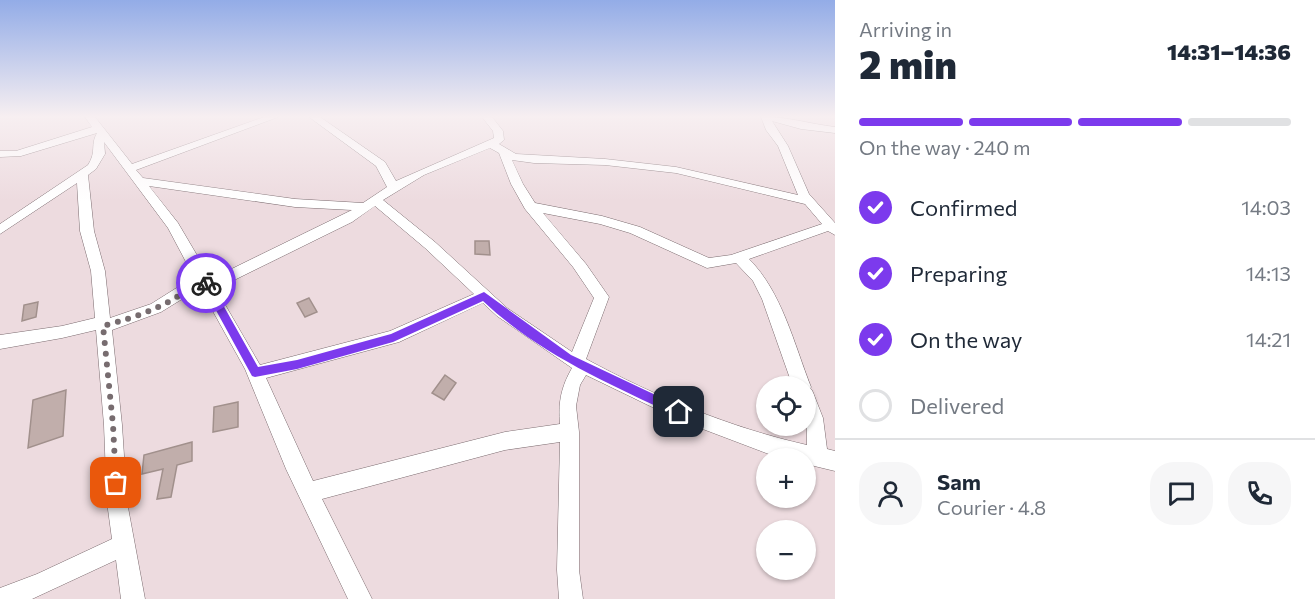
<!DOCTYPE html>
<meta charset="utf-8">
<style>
:root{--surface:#fff;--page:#f6f6f7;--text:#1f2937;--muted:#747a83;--line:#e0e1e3;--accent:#7c3aed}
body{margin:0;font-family:Commissioner,sans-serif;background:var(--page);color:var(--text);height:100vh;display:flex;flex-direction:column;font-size:22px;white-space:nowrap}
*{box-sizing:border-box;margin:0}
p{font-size:20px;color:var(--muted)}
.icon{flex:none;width:33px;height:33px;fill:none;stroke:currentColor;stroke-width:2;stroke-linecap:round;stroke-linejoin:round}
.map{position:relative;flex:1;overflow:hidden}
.side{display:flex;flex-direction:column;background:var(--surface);width:480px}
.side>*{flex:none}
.fabs{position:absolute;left:756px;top:376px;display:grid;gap:12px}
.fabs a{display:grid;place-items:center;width:60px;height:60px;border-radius:50%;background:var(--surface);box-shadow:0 2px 4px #0004;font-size:30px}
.pin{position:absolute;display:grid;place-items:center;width:51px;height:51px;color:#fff;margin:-26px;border-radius:12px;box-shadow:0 3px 9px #0006}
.courier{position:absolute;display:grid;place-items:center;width:60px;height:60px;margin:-30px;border:4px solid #7c3aed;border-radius:50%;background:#fff;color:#222;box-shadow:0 2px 8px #0007}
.headline em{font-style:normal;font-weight:800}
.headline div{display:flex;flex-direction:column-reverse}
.headline{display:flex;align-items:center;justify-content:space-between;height:102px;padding:0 24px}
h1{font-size:39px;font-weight:800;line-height:45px}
.bar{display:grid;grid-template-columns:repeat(4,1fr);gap:9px 6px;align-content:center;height:72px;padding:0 24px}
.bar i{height:8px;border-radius:4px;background:var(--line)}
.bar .active{background:var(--accent)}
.bar p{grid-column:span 4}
.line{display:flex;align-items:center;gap:15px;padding:0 24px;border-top:2px solid var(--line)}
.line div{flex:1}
.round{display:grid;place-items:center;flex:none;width:63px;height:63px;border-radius:24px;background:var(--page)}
ol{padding:0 24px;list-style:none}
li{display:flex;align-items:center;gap:18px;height:66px}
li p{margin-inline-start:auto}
li .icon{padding:6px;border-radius:50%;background:var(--accent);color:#fff;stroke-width:4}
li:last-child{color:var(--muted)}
li i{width:33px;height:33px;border:3px solid var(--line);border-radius:50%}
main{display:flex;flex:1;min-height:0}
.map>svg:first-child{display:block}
.building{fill:#c1aeab;stroke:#a1908c;stroke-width:1.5}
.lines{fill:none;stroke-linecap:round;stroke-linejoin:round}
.minor-casing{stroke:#7b6b6f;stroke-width:1}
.minor{fill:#fff;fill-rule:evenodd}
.route{fill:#7c3aed}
.done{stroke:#776c6f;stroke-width:6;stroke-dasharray:0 10.8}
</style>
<main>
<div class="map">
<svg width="835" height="599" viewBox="0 0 835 599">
<rect width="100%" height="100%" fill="#eddbdf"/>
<!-- building -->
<path class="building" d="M475,241H489L490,255L475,254Z
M309,298L317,312L305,317L297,303Z
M38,302L36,317L22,321L24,305Z
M445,375L456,383L444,400L432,393Z
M66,390L63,436L28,448L33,400Z
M238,402V427L213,432L214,407Z
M192,442V461L177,465L171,497L157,499L163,469L142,474L144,455Z"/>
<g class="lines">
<!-- minor casing -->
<g class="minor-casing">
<path id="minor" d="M85,117H95L132,164L264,117H278L136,170L143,178L295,199L363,203L387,187L376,166L309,117H320L385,162L396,181L494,138L493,131L482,117H492L503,131L504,140L499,144L516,154L605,159L676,167L798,195L778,146L766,130L761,117C786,116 810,124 835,127V133L801,129L772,121L788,146L809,194L835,223V235L828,231L749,259C782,292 794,344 811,387L810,389L812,390L823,418L827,449L835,451V471L806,464V459L774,456L679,420L586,375L580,385L576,406L579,432V570L583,599H559L557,570L560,442L505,450L322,499L372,599H348L286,469L245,369L200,288L161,312L112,330L122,425L127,502L145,599H121L116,560L32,599H0V588L37,574L112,539L107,502L104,425L96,330L62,338L0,349V335L62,326L95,318L91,271L80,231L77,183L0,234V224L88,165C97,151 90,145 97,133L21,156L0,157V151H16L92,127ZM104,142L168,228L194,277L151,304L110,318L105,271L94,231L88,175L96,169L105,154ZM490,148L499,153L511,184L525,209L573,267L594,298L572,352L507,308L435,242L383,200L424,175ZM512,160L534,163L605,165L676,173L805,204L822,224L731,255L709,258L640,227L602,216L535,203L523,184ZM149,186L295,207L352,210L211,279L178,223ZM375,206L425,248L474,294L390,331L260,365L216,289L352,222ZM543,213L600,224L630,233L707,268L736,263L753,281L762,299L793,387H806L807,445C731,428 654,396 586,359L609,297L586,264ZM483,303L497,316L572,368C561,387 558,403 560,424L505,432L313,481L266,378L399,342Z"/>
</g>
<!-- minor -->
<use href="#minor" class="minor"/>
</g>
<!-- sky -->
<linearGradient id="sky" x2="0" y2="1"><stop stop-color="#93ace7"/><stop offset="0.58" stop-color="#f7eff1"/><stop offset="1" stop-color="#f7eff1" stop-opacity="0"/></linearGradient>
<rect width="835" height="201" fill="url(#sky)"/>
<!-- route -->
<path class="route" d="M206,279L209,280L258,367L297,360L391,334L484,292L571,355L683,408L685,412L683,415H675C607,383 538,353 483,301L393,342L297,369L255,377L252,376L201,283Z"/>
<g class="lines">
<!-- done -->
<path class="done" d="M116,483L113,425L103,326C141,316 173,304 203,278L206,283"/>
</g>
</svg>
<div class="fabs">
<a><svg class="icon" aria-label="locate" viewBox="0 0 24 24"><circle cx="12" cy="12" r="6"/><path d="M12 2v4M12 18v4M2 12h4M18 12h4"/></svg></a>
<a>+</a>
<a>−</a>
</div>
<div class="pin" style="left:116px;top:483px;background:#ea580c"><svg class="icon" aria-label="bag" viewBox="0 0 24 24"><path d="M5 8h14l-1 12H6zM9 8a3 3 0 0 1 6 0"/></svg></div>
<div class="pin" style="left:679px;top:412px;background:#1f2937"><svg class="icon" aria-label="home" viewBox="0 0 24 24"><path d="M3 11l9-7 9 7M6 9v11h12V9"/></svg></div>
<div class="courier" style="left:206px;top:283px"><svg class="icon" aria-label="bike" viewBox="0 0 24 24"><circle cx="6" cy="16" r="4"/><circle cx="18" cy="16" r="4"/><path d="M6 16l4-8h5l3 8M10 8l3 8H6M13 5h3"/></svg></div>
</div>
<section class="side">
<div class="headline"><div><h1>2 min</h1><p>Arriving in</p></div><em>14:31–14:36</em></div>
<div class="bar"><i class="active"></i><i class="active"></i><i class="active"></i><i></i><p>On the way · 240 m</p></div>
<ol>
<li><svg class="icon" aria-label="check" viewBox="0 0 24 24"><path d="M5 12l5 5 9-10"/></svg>Confirmed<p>14:03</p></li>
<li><svg class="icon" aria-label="check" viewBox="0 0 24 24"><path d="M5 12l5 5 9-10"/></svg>Preparing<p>14:13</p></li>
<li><svg class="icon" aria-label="check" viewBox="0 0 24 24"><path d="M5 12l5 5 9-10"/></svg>On the way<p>14:21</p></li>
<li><i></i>Delivered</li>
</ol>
<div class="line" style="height:108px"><a class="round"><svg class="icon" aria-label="person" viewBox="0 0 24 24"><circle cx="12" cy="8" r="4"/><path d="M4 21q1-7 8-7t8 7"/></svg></a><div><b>Sam</b><p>Courier · 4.8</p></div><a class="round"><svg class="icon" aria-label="chat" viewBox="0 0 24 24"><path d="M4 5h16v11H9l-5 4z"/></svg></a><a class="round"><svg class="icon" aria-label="phone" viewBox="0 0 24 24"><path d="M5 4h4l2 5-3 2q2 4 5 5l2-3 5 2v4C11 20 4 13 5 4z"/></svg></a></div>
</section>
</main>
